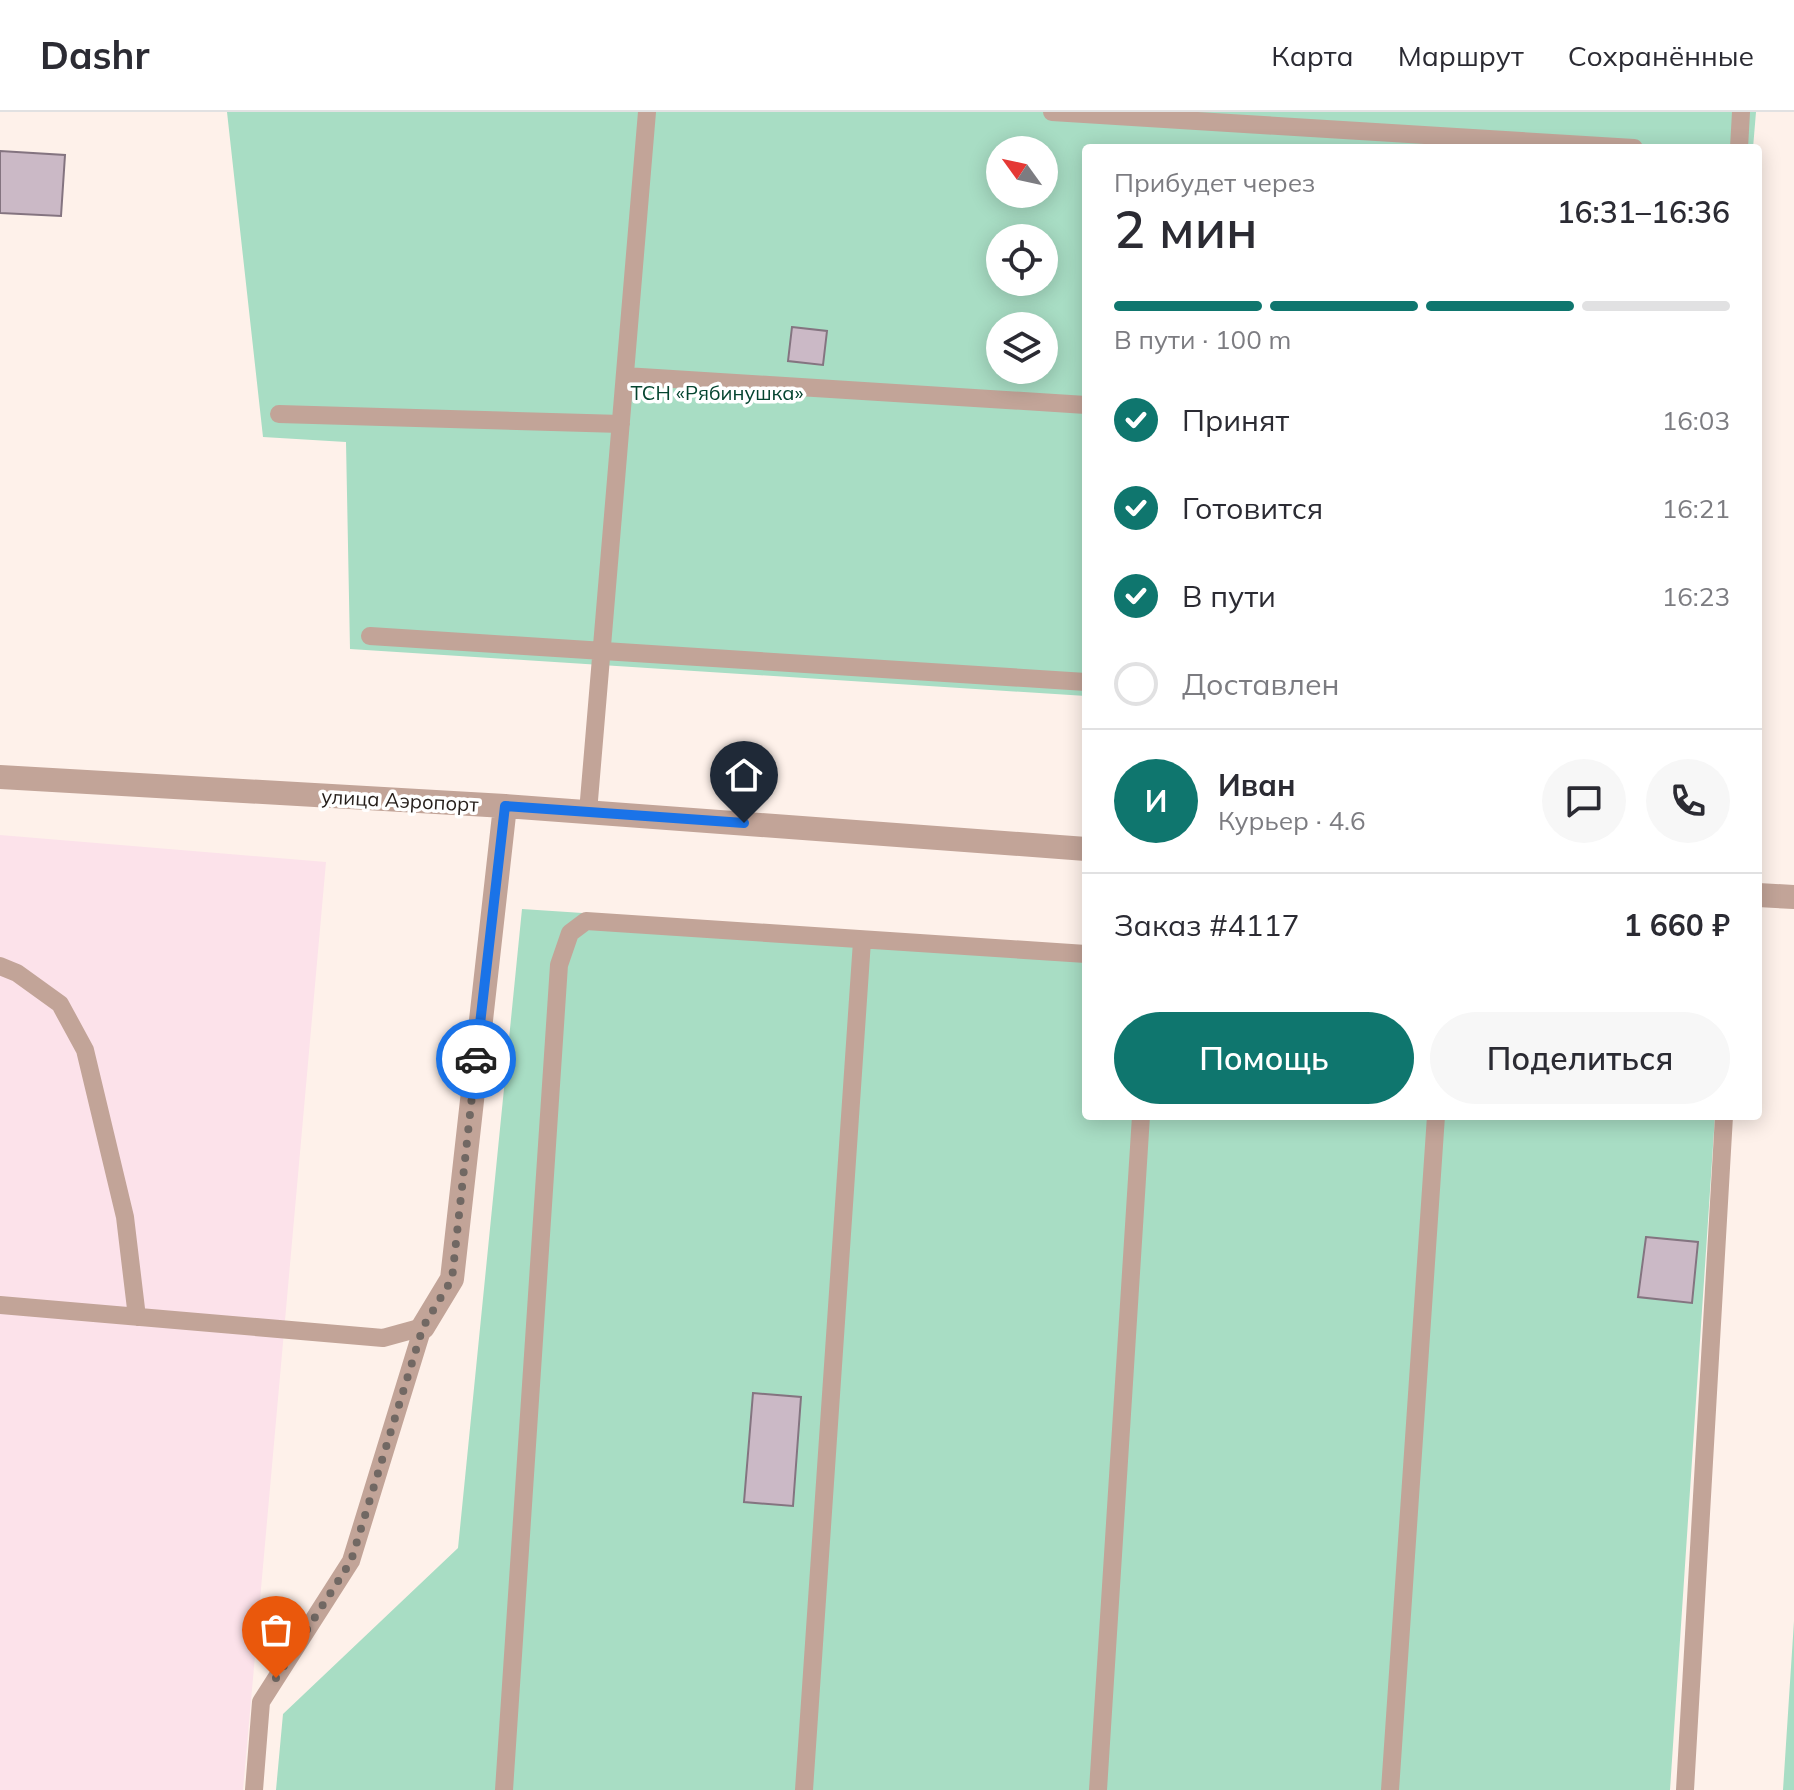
<!DOCTYPE html>
<html lang="ru">
<meta charset="utf-8">
<style>
:root{--surface:#fff;--page:#f7f7f7;--text:#2b2b33;--muted:#7c7c81;--line:#e1e1e2;--accent:#0f766e}
body{margin:0;font-family:Mulish,sans-serif;background:var(--page);color:var(--text);height:100vh;display:flex;flex-direction:column;font-size:30px;white-space:nowrap}
*{box-sizing:border-box;margin:0}
p{font-size:26px;color:var(--muted)}
.icon{flex:none;width:44px;height:44px;fill:none;stroke:currentColor;stroke-width:2;stroke-linecap:round;stroke-linejoin:round}
.map{position:relative;flex:1;overflow:hidden}
.details{position:absolute;left:1082px;top:32px;width:680px;height:976px;display:flex;flex-direction:column;background:var(--surface);border-radius:8px;box-shadow:0 4px 20px #0003}
.details>*{flex:none}
.needle{width:52px;rotate:303deg}
.buttons{position:absolute;left:986px;top:24px;display:grid;gap:16px}
.buttons a{display:grid;place-items:center;width:72px;height:72px;border-radius:50%;background:var(--surface);box-shadow:0 4px 20px #0003;font-size:40px}
.pin{position:absolute;display:grid;place-items:center;width:68px;height:68px;color:#fff;margin:-82px -34px;border-radius:50% 50% 50% 0;rotate:-45deg;box-shadow:0 0 8px #0007}
.pin .icon{rotate:45deg}
.courier{position:absolute;display:grid;place-items:center;width:80px;height:80px;margin:-40px;border:6px solid #1a73e8;border-radius:50%;background:#fff;color:#222;box-shadow:0 2px 10px #0007}
.overview em{font-style:normal;font-weight:600}
.overview div{display:flex;flex-direction:column-reverse}
.overview{display:flex;align-items:center;justify-content:space-between;height:136px;padding:0 32px}
h1{font-size:52px;font-weight:600;line-height:60px}
.bar{display:grid;grid-template-columns:repeat(4,1fr);gap:12px 8px;align-content:center;height:96px;padding:0 32px}
.bar i{height:10px;border-radius:6px;background:var(--line)}
.bar .on{background:var(--accent)}
.bar p{grid-column:span 4}
.line{display:flex;align-items:center;gap:20px;padding:0 32px;border-top:2px solid var(--line)}
.line div{flex:1}
.round{display:grid;place-items:center;flex:none;width:84px;height:84px;border-radius:42px;background:var(--page)}
ol{padding:0 32px;list-style:none}
li{display:flex;align-items:center;gap:24px;height:88px}
li p{margin-inline-start:auto}
li .icon{padding:8px;border-radius:50%;background:var(--accent);color:#fff;stroke-width:4}
li:last-child{color:var(--muted)}
li i{width:44px;height:44px;border:4px solid var(--line);border-radius:50%}
.button{display:flex;gap:16px;margin-top:auto;padding:16px 32px}
.button a{flex:1;height:92px;border-radius:48px;background:var(--accent);color:#fff;font-size:32px;font-weight:600;line-height:92px;text-align:center}
.button a+a{background:var(--page);color:var(--text)}
header{display:flex;align-items:center;gap:48px;box-sizing:border-box;height:112px;padding:0 40px;background:var(--surface);border-bottom:2px solid var(--line)}
header strong{font-size:38px}
nav{display:flex;gap:44px;margin-inline-start:auto;font-size:28px}
.map>svg:first-child{display:block}
.industrial{fill:#fce2ea}
.green{fill:#a8ddc4;fill-rule:evenodd}
.building{fill:#cbb9c6;stroke:#847480;stroke-width:2}
.lines{fill:none;stroke-linecap:round;stroke-linejoin:round}
.lane{stroke:#c2a498;stroke-width:18}
.street{stroke:#c2a498;stroke-width:24}
.done{stroke:#716863;stroke-width:8;stroke-dasharray:0 14.4}
.route{stroke:#1a73e8;stroke-width:10}
.labels{text-anchor:middle;dominant-baseline:central;stroke-width:7;stroke-linejoin:round;paint-order:stroke}
.park-label{font-size:20px;fill:#04442f;stroke:#fff}
.street-label{font-size:20px;fill:#251e1a;stroke:#fff}
</style>
<header>
<strong>Dashr</strong>
<nav><a>Карта</a><a>Маршрут</a><a>Сохранённые</a></nav>
</header>
<div class="map">
<svg width="1794" height="1678" viewBox="0 0 1794 1678">
<rect width="100%" height="100%" fill="#fef1ea"/>
<!-- industrial -->
<path class="industrial" d="M0,723L326,750L243,1678H0Z"/>
<!-- green -->
<path class="green" d="M227,0H1756L1753,36H1086V584L350,537L346,330L263,325ZM1000,38H1044V82H1000ZM1000,126H1044V170H1000ZM1000,214H1044V258H1000Z
M522,797L1086,834V1004H1715L1670,1678H276L283,1602L458,1436Z
M1794,1509V1678H1783Z"/>
<!-- building -->
<path class="building" d="M0,39L65,43L61,104L0,101Z
M792,215L827,219L823,253L788,249Z
M1646,1125L1698,1130L1692,1191L1638,1185Z
M753,1281L801,1285L793,1394L744,1390Z"/>
<g class="lines">
<!-- lane -->
<path class="lane" d="M1052,0L1634,36
M1739,36L1741,0
M625,264L1086,293
M279,302L621,312
M370,524L1086,570
M588,700L647,0
M0,854L17,861L60,892L85,938L125,1105L137,1205
M0,1193L383,1226L423,1215
M254,1678L261,1590L351,1449L423,1215
M504,1678L559,853L570,821L586,809L1086,842
M804,1678L862,829
M1098,1678L1141,1004
M1390,1678L1436,1004
M1685,1678L1724,1004"/>
<!-- street -->
<path class="street" d="M0,665L505,694L1086,737
M1758,783L1794,785
M423,1215L452,1167L505,694"/>
</g>
<g class="lines">
<!-- done -->
<path class="done" d="M276,1566L351,1449L423,1215L452,1167L476,947"/>
<!-- route -->
<path class="route" d="M476,947L505,694L744,711"/>
</g>
<g class="labels">
<!-- park labels -->
<g class="park-label">
<text x="717" y="280">ТСН «Рябинушка»</text>
</g>
<!-- street labels -->
<g class="street-label">
<text transform="translate(400 688) rotate(3)">улица Аэропорт</text>
</g>
</g>
</svg>
<div class="buttons">
<a><svg class="needle" viewBox="-14 -14 28 28"><path d="M0-13l5 13h-10z" fill="#e53935"/><path d="M0 13l5-13h-10z" fill="#7c7c81"/></svg></a>
<a><svg class="icon" aria-label="locate" viewBox="0 0 24 24"><circle cx="12" cy="12" r="6"/><path d="M12 2v4M12 18v4M2 12h4M18 12h4"/></svg></a>
<a><svg class="icon" aria-label="layers" viewBox="0 0 24 24"><path d="M12 4l9 5-9 5-9-5zM3 14l9 5 9-5"/></svg></a>
</div>
<div class="pin" style="left:276px;top:1566px;background:#ea580c"><svg class="icon" aria-label="bag" viewBox="0 0 24 24"><path d="M5 8h14l-1 12H6zM9 8a3 3 0 0 1 6 0"/></svg></div>
<div class="pin" style="left:744px;top:711px;background:#1f2937"><svg class="icon" aria-label="home" viewBox="0 0 24 24"><path d="M3 11l9-7 9 7M6 9v11h12V9"/></svg></div>
<div class="courier" style="left:476px;top:947px"><svg class="icon" aria-label="car" viewBox="0 0 24 24"><path d="M5 17H2v-5l4-1 3-4h7l3 4 3 1v5h-3M9 17h6M6 11h13"/><circle cx="7" cy="17" r="2"/><circle cx="17" cy="17" r="2"/></svg></div>
<section class="details">
<div class="overview"><div><h1>2 мин</h1><p>Прибудет через</p></div><em>16:31–16:36</em></div>
<div class="bar"><i class="on"></i><i class="on"></i><i class="on"></i><i></i><p>В пути · 100 m</p></div>
<ol>
<li><svg class="icon" aria-label="check" viewBox="0 0 24 24"><path d="M5 12l5 5 9-10"/></svg>Принят<p>16:03</p></li>
<li><svg class="icon" aria-label="check" viewBox="0 0 24 24"><path d="M5 12l5 5 9-10"/></svg>Готовится<p>16:21</p></li>
<li><svg class="icon" aria-label="check" viewBox="0 0 24 24"><path d="M5 12l5 5 9-10"/></svg>В пути<p>16:23</p></li>
<li><i></i>Доставлен</li>
</ol>
<div class="line" style="height:144px"><b class="round" style="background:var(--accent);color:#fff">И</b><div><b>Иван</b><p>Курьер · 4.6</p></div><a class="round"><svg class="icon" aria-label="chat" viewBox="0 0 24 24"><path d="M4 5h16v11H9l-5 4z"/></svg></a><a class="round"><svg class="icon" aria-label="phone" viewBox="0 0 24 24"><path d="M5 4h4l2 5-3 2q2 4 5 5l2-3 5 2v4C11 20 4 13 5 4z"/></svg></a></div>
<div class="line" style="height:104px"><div>Заказ #4117</div><b>1 660 ₽</b></div>
<div class="button"><a>Помощь</a><a>Поделиться</a></div>
</section>
</div>
